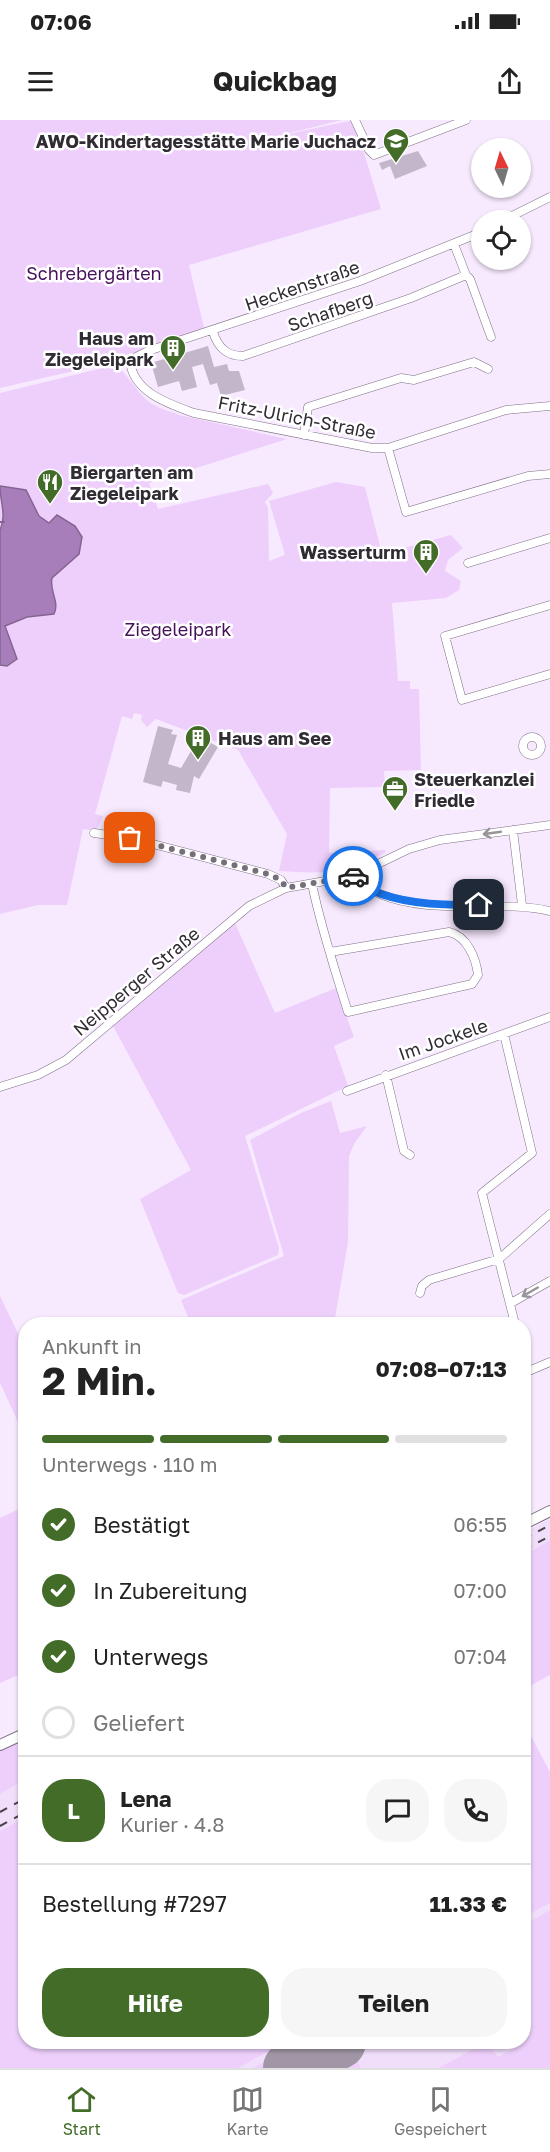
<!DOCTYPE html>
<html lang="de">
<meta charset="utf-8">
<style>
:root{--surface:#fff;--page:#f6f6f6;--text:#222;--muted:#767676;--line:#e0e0e0;--accent:#436c29}
body{margin:0;font-family:"Golos Text",sans-serif;background:var(--page);color:var(--text);height:100vh;display:flex;flex-direction:column;font-size:22px;white-space:nowrap}
*{box-sizing:border-box;margin:0}
p{font-size:20px;color:var(--muted)}
.icon{flex:none;width:33px;height:33px;fill:none;stroke:currentColor;stroke-width:2;stroke-linecap:round;stroke-linejoin:round}
.map{position:relative;flex:1;overflow:hidden}
.drawer{position:absolute;left:18px;top:1197px;width:513px;height:732px;display:flex;flex-direction:column;background:var(--surface);border-radius:24px;box-shadow:0 2px 4px #0004}
.drawer>*{flex:none}
.needle{width:39px;rotate:355deg}
.tools{position:absolute;left:471px;top:18px;display:grid;gap:12px}
.tools a{display:grid;place-items:center;width:60px;height:60px;border-radius:50%;background:var(--surface);box-shadow:0 2px 4px #0004;font-size:30px}
.pin{position:absolute;display:grid;place-items:center;width:51px;height:51px;color:#fff;margin:-26px;border-radius:12px;box-shadow:0 3px 9px #0006}
.courier{position:absolute;display:grid;place-items:center;width:60px;height:60px;margin:-30px;border:4px solid #1a73e8;border-radius:50%;background:#fff;color:#222;box-shadow:0 2px 8px #0007}
.overview em{font-style:normal;font-weight:700}
.overview div{display:flex;flex-direction:column-reverse}
.overview{display:flex;align-items:center;justify-content:space-between;height:102px;padding:0 24px}
h1{font-size:39px;font-weight:700;line-height:45px}
.bar{display:grid;grid-template-columns:repeat(4,1fr);gap:9px 6px;align-content:center;height:72px;padding:0 24px}
.bar i{height:8px;border-radius:4px;background:var(--line)}
.bar .active{background:var(--accent)}
.bar p{grid-column:span 4}
.line{display:flex;align-items:center;gap:15px;padding:0 24px;border-top:2px solid var(--line)}
.line div{flex:1}
.round{display:grid;place-items:center;flex:none;width:63px;height:63px;border-radius:24px;background:var(--page)}
ol{padding:0 24px;list-style:none}
li{display:flex;align-items:center;gap:18px;height:66px}
li p{margin-inline-start:auto}
li .icon{padding:6px;border-radius:50%;background:var(--accent);color:#fff;stroke-width:4}
li:last-child{color:var(--muted)}
li i{width:33px;height:33px;border:3px solid var(--line);border-radius:50%}
.primary-button{display:flex;gap:12px;margin-top:auto;padding:12px 24px}
.primary-button a{flex:1;height:69px;border-radius:24px;background:var(--accent);color:#fff;font-size:24px;font-weight:700;line-height:69px;text-align:center}
.primary-button a+a{background:var(--page);color:var(--text)}
.status{display:flex;justify-content:space-between;align-items:center;height:42px;padding:0 30px;background:var(--surface);direction:ltr}
.status svg{height:16px;fill:currentColor}
header{display:flex;justify-content:space-between;align-items:center;height:78px;padding:0 24px;background:var(--surface);font-size:27px;font-weight:700}
.tab-bar{display:flex;justify-content:space-around;align-items:center;height:84px;border-top:2px solid var(--line);background:var(--surface);font-size:16px;color:var(--muted)}
.tab-bar a{display:grid;justify-items:center;gap:3px}
.tab-bar .active{color:var(--accent)}
.map>svg:first-child{display:block}
.built{fill:#f1defa}
.green{fill:#eecffc}
.water{fill:#a87eba;stroke:#846592;stroke-width:1.5}
.lines{fill:none;stroke-linecap:round;stroke-linejoin:round}
.stream{stroke:#846592;stroke-width:2}
.runway{stroke:#a096a6;stroke-width:54}
.building{fill:#c4b6ca}
.street-casing{stroke:#7e7184;stroke-width:9}
.secondary-casing{stroke:#7e7184;stroke-width:12}
.street{stroke:#fff;stroke-width:8}
.secondary{stroke:#fff;stroke-width:10}
.rail{stroke:#4a434d;stroke-width:2;stroke-dasharray:8 8;stroke-linecap:butt}
.oneway{stroke:#989599}
.done{stroke:#766e7a;stroke-width:6;stroke-dasharray:0 10.8}
.route{stroke:#1a73e8;stroke-width:8}
.labels{text-anchor:middle;dominant-baseline:central;stroke-width:5;stroke-linejoin:round;paint-order:stroke}
.poi-label{font-size:18px;font-weight:bold;fill:#312b33;stroke:#fff;text-anchor:end}
.park-label{font-size:18px;fill:#46105a;stroke:#fff}
.street-label{font-size:18px;fill:#312b33;stroke:#fff}
</style>
<div class="status"><b>07:06</b><svg viewBox="0 0 49 12"><path d="M0 12V9h3v3zM5 12V6h3v6zM10 12V3h3v9zM15 12V0h3v12zM26 1h20v11H26zM47 4h2v5h-2z"/></svg></div>
<header><svg class="icon" aria-label="menu" viewBox="0 0 24 24"><path d="M4 6h16M4 12h16M4 18h16"/></svg>Quickbag<svg class="icon" aria-label="share" viewBox="0 0 24 24"><path d="M12 15V3M7 8l5-5 5 5M5 13v7h14v-7"/></svg></header>
<div class="map">
<svg width="550" height="1948" viewBox="0 0 550 1948">
<rect width="100%" height="100%" fill="#f7e9fe"/>
<!-- built -->
<path class="built" d="M550,1399V1420L524,1435V1413Z
M25,1660V1697L0,1711V1674Z
M550,1690V1927L509,1948H62L112,1922H524V1704Z"/>
<!-- green -->
<path class="green" d="M0,0H342L273,17L354,0L381,89L189,145L204,208L117,241L0,268Z
M115,245C129,255 135,270 148,281C156,288 170,291 179,295L287,319L149,363L158,389L268,364L273,373L265,382L268,388L269,441L285,435L269,381L336,362L365,367L382,434L451,415L463,428L448,440L445,451L461,461L459,470L446,478L392,483L398,561H410V569H419L421,650L384,651L385,667L330,668L329,733L385,730L386,732C344,754 325,754 279,751L287,714L238,630L156,599L147,607L141,600L142,595L134,593L132,599L122,596L95,694L103,696L96,711L83,709L67,785H38L0,794V273Z
M235,803L275,893L336,868L354,917L334,926L348,966L245,1016L279,1128L278,1135L184,1175L178,1173L140,1079L191,1050L113,906Z
M331,981L340,1013L367,1006L354,1024L349,1036L348,1122L334,1204H191L181,1180L284,1136L250,1020L301,993Z
M0,1176L25,1228V1317L0,1263Z
M25,1386V1552L0,1563V1398Z
M550,1420V1555L524,1569V1435Z
M524,1603L550,1652V1783L524,1797Z
M25,1618V1660L0,1674V1630Z
M25,1697L26,1922H286L238,1948H0V1711Z
M550,1790V1948H438L487,1922L498,1937L519,1926L517,1922H524V1805Z
M302,1922H347L361,1948H253Z"/>
<!-- water -->
<path class="water" d="M0,366L26,370L39,396L49,403L57,395L75,406L82,417L79,434L52,458C49,471 60,482 54,494L27,497L5,506L17,539L7,546L0,545V410C7,395 0,382 0,366Z"/>
<g class="lines">
<!-- stream -->
<path class="stream" d="M0,402H4"/>
<!-- runway -->
<path class="runway" d="M290,1948L339,1922"/>
</g>
<!-- building -->
<path class="building" d="M418,31L427,46L395,59L390,46L382,50L379,43Z
M208,226L214,247L227,244L229,251H239L245,270L221,276L217,263L210,265L203,244L192,247L197,267L182,271L179,261L158,267L151,243Z
M158,606L173,610L171,614L177,615L168,644L181,648L197,621L201,623L204,619L218,627L199,659L194,656L190,673L176,670L177,665L163,661L161,667L143,662Z"/>
<g class="lines">
<!-- street casing -->
<g class="street-casing">
<path id="street" d="M355,0L369,30L374,35L466,0
M504,100L550,77
M482,112L360,161L148,231L130,240C132,272 169,284 194,293L372,328H388L506,290L550,286
M454,124L466,155L470,159L491,217
M213,212C218,227 226,236 243,236L411,178L466,155
M304,315L308,287L401,258L414,260L474,242L488,249
M388,328L406,392L528,356L550,354
M468,443L550,418
M550,485L445,516L462,580L550,554
M523 626a9 9 0 1 1 18 0a9 9 0 1 1-18 0Z
M513,710L522,785
M94,713L130,718L268,754L281,760L286,768
M353,756C361,761 370,770 380,774C433,796 495,779 550,791
M312,764C321,808 335,850 348,892L472,864L478,855C476,838 467,816 449,812L330,832
M504,914L532,1033L482,1073L515,1204
M386,955L404,1031L410,1035
M0,967L38,955L66,940L249,786L286,768L353,756L409,729L440,720L550,705
M347,971L550,897
M420,1173L422,1166L429,1160L499,1139L550,1094
M511,1183L550,1161
M524,1239L526,1252
M524,1253L550,1242"/>
</g>
<!-- secondary casing -->
<g class="secondary-casing">
<path id="secondary" d="M524,1404L550,1391
M0,1625L26,1613"/>
</g>
<!-- street -->
<use href="#street" class="street"/>
<!-- secondary -->
<use href="#secondary" class="secondary"/>
<!-- rail -->
<path class="rail" d="M524,1419L550,1405
M524,1430L550,1416
M0,1692L26,1678
M0,1706L26,1692"/>
</g>
<!-- one-way arrows -->
<defs><path id="oneway-shaft" d="M-6 0H5M1.5-3L5.5 0L1.5 3" fill="none" stroke-width="1.6" stroke-linecap="round" stroke-linejoin="round" transform="scale(1.5)"/></defs>
<g class="oneway">
<use href="#oneway-shaft" transform="translate(492 713) rotate(172)"/>
<use href="#oneway-shaft" transform="translate(530 1172) rotate(150)"/>
</g>
<g class="lines">
<!-- done -->
<path class="done" d="M130,718L268,754L281,760L286,768L353,756"/>
<!-- route -->
<path class="route" d="M353,756C362,762 371,771 381,774C413,785 446,785 479,785"/>
</g>
<!-- icons -->
<defs>
<g id="school-pin" transform="scale(1.35)"><path d="M0 17L-7.5 6A9.5 9.5 0 1 1 7.5 6Z" fill="#436c29" stroke="#fff"/><path d="M0-5L7-2L0 1L-7-2ZM-4 1L0 2.5L4 1V4Q0 6-4 4Z" fill="#fff"/></g>
<g id="building-pin" transform="scale(1.35)"><path d="M0 17L-7.5 6A9.5 9.5 0 1 1 7.5 6Z" fill="#436c29" stroke="#fff"/><path d="M-4-6H4V6H1V3H-1V6H-4ZM-2.5-4.3h1.7v1.8h-1.7ZM.8-4.3h1.7v1.8H.8ZM-2.5-1h1.7V.8h-1.7ZM.8-1h1.7V.8H.8Z" fill="#fff"/></g>
<g id="restaurant-pin" transform="scale(1.35)"><path d="M0 17L-7.5 6A9.5 9.5 0 1 1 7.5 6Z" fill="#436c29" stroke="#fff"/><path d="M-5-6h1v4h1v-4h1v4h1v-4h1v5L-1.5 .5V6h-2V.5L-5-1ZM5-6V6H3V1.5H1.5Q1.5-4 5-6Z" fill="#fff"/></g>
<g id="office-pin" transform="scale(1.35)"><path d="M0 17L-7.5 6A9.5 9.5 0 1 1 7.5 6Z" fill="#436c29" stroke="#fff"/><path d="M-6-3h4V-5.5h4V-3h4V5H-6ZM-1-4.5V-3h2v-1.5ZM-6 0V1H6V0Z" fill="#fff"/></g>
</defs>
<g fill-rule="evenodd">
<use href="#school-pin" x="396" y="21"/>
<use href="#building-pin" x="173" y="228"/>
<use href="#restaurant-pin" x="50" y="362"/>
<use href="#building-pin" x="426" y="432"/>
<use href="#building-pin" x="198" y="618"/>
<use href="#office-pin" x="395" y="669"/>
</g>
<g class="labels">
<!-- poi labels -->
<g class="poi-label">
<text x="376" y="21">AWO-Kindertagesstätte Marie Juchacz</text>
<text x="154" y="218">Haus am<tspan x="154" dy="21">Ziegeleipark</tspan></text>
<text x="70" y="352" text-anchor="start">Biergarten am<tspan x="70" dy="21">Ziegeleipark</tspan></text>
<text x="406" y="432">Wasserturm</text>
<text x="218" y="618" text-anchor="start">Haus am See</text>
<text x="414" y="659" text-anchor="start">Steuerkanzlei<tspan x="414" dy="21">Friedle</tspan></text>
</g>
<!-- park labels -->
<g class="park-label">
<text x="94" y="153">Schrebergärten</text>
<text x="178" y="509">Ziegeleipark</text>
</g>
<!-- street labels -->
<g class="street-label">
<text transform="translate(302 165) rotate(-19)">Heckenstraße</text>
<text transform="translate(330 191) rotate(-19)">Schafberg</text>
<text transform="translate(297 297) rotate(11)">Fritz-Ulrich-Straße</text>
<text transform="translate(136 861) rotate(-40)">Neipperger Straße</text>
<text transform="translate(443 919) rotate(-19)">Im Jockele</text>
</g>
</g>
</svg>
<div class="tools">
<a><svg class="needle" viewBox="-14 -14 28 28"><path d="M0-13l5 13h-10z" fill="#e53935"/><path d="M0 13l5-13h-10z" fill="#767676"/></svg></a>
<a><svg class="icon" aria-label="locate" viewBox="0 0 24 24"><circle cx="12" cy="12" r="6"/><path d="M12 2v4M12 18v4M2 12h4M18 12h4"/></svg></a>
</div>
<div class="pin" style="left:130px;top:718px;background:#ea580c"><svg class="icon" aria-label="bag" viewBox="0 0 24 24"><path d="M5 8h14l-1 12H6zM9 8a3 3 0 0 1 6 0"/></svg></div>
<div class="pin" style="left:479px;top:785px;background:#1f2937"><svg class="icon" aria-label="home" viewBox="0 0 24 24"><path d="M3 11l9-7 9 7M6 9v11h12V9"/></svg></div>
<div class="courier" style="left:353px;top:756px"><svg class="icon" aria-label="car" viewBox="0 0 24 24"><path d="M5 17H2v-5l4-1 3-4h7l3 4 3 1v5h-3M9 17h6M6 11h13"/><circle cx="7" cy="17" r="2"/><circle cx="17" cy="17" r="2"/></svg></div>
<section class="drawer">
<div class="overview"><div><h1>2 Min.</h1><p>Ankunft in</p></div><em>07:08–07:13</em></div>
<div class="bar"><i class="active"></i><i class="active"></i><i class="active"></i><i></i><p>Unterwegs · 110 m</p></div>
<ol>
<li><svg class="icon" aria-label="check" viewBox="0 0 24 24"><path d="M5 12l5 5 9-10"/></svg>Bestätigt<p>06:55</p></li>
<li><svg class="icon" aria-label="check" viewBox="0 0 24 24"><path d="M5 12l5 5 9-10"/></svg>In Zubereitung<p>07:00</p></li>
<li><svg class="icon" aria-label="check" viewBox="0 0 24 24"><path d="M5 12l5 5 9-10"/></svg>Unterwegs<p>07:04</p></li>
<li><i></i>Geliefert</li>
</ol>
<div class="line" style="height:108px"><b class="round" style="background:var(--accent);color:#fff">L</b><div><b>Lena</b><p>Kurier · 4.8</p></div><a class="round"><svg class="icon" aria-label="chat" viewBox="0 0 24 24"><path d="M4 5h16v11H9l-5 4z"/></svg></a><a class="round"><svg class="icon" aria-label="phone" viewBox="0 0 24 24"><path d="M5 4h4l2 5-3 2q2 4 5 5l2-3 5 2v4C11 20 4 13 5 4z"/></svg></a></div>
<div class="line" style="height:78px"><div>Bestellung #7297</div><b>11.33 €</b></div>
<div class="primary-button"><a>Hilfe</a><a>Teilen</a></div>
</section>
</div>
<nav class="tab-bar">
<a class="active"><svg class="icon" aria-label="home" viewBox="0 0 24 24"><path d="M3 11l9-7 9 7M6 9v11h12V9"/></svg>Start</a>
<a><svg class="icon" aria-label="map" viewBox="0 0 24 24"><path d="M3 6l6-2 6 2 6-2v14l-6 2-6-2-6 2zM9 4v14M15 6v14"/></svg>Karte</a>
<a><svg class="icon" aria-label="saved" viewBox="0 0 24 24"><path d="M7 4h10v16l-5-4-5 4z"/></svg>Gespeichert</a>
</nav>
